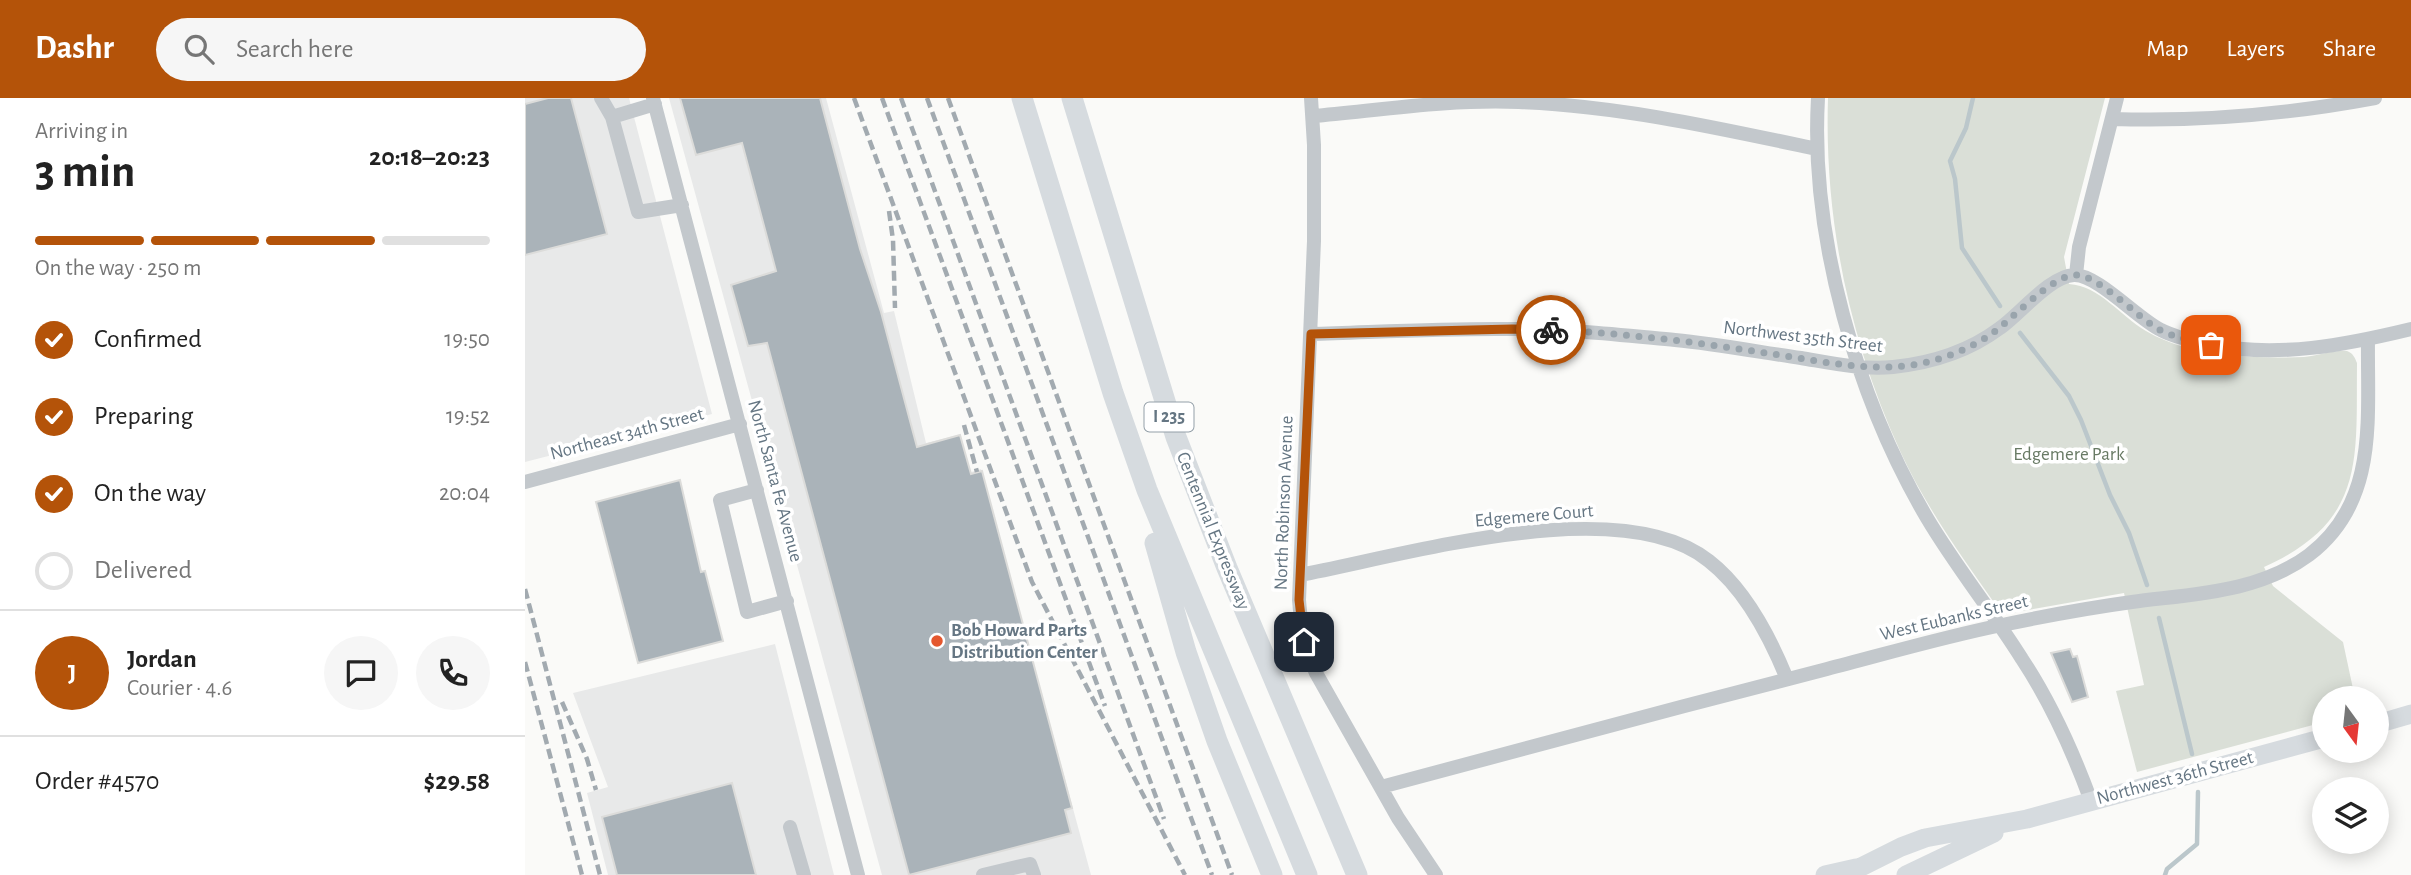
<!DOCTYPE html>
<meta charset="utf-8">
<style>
:root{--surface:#fff;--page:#f6f6f6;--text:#222;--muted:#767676;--line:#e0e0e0;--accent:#b45309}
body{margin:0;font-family:"Alegreya Sans",sans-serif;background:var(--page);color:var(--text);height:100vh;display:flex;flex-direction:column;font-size:26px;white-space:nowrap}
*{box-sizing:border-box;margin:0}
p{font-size:23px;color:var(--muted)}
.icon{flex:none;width:38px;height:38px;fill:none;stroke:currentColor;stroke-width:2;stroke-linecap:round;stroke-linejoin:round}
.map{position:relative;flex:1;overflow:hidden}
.sheet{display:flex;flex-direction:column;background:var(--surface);width:525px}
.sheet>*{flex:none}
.needle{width:46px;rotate:165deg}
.tools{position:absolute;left:1787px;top:588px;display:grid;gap:14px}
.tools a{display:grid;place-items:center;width:77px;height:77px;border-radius:50%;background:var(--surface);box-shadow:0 4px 18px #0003;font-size:35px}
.pin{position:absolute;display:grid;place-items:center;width:60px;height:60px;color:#fff;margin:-30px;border-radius:14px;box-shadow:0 4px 10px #0006}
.courier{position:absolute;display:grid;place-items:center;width:70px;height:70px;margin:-35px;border:5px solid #b45309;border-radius:50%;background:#fff;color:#222;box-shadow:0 2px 9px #0007}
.summary em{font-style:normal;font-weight:600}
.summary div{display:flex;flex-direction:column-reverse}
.summary{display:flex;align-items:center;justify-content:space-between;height:119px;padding:0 35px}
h1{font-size:46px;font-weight:600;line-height:52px}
.bar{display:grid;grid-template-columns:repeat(4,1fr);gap:10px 7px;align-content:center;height:84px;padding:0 35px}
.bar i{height:9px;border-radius:5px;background:var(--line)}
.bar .on{background:var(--accent)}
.bar p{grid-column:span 4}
.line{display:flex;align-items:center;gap:18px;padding:0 35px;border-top:2px solid var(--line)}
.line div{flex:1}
.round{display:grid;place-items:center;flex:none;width:74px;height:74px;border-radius:37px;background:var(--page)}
ol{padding:0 35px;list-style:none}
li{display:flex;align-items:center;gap:21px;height:77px}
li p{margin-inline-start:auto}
li .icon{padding:7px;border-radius:50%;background:var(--accent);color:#fff;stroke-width:4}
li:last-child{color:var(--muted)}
li i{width:38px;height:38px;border:4px solid var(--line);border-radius:50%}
header{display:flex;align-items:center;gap:42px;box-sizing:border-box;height:98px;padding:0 35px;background:var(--accent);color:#fff}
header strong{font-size:33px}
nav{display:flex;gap:38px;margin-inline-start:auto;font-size:24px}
.search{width:490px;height:63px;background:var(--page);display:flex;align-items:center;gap:18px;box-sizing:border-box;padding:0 24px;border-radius:38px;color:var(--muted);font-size:26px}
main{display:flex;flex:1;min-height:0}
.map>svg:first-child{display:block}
.built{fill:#e8e9e9}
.green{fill:#dadfd7}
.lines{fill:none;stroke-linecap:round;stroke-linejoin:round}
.stream{stroke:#bbc7cb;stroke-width:4.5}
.building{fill:#aab3b9;stroke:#dcdcda;stroke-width:2}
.minor{stroke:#c3c8cc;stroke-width:14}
.major{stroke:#d6dbdf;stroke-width:19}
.highway{stroke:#d6dbdf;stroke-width:21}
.rail{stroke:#a2aab0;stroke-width:4.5;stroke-dasharray:10 5;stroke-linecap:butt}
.done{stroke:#99a4ac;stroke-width:7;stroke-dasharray:0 12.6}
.route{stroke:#b45309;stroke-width:9}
.poi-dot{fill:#e4572e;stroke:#fff;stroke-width:2.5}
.labels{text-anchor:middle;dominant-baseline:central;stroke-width:7;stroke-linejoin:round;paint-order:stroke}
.shield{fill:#fff;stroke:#939fa8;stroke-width:2}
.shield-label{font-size:18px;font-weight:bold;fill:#657683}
.street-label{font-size:19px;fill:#657683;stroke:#fff}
.park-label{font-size:19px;fill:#687a64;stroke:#fff}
.poi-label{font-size:19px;font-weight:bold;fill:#657683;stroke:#fff;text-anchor:start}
</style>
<header>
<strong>Dashr</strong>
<div class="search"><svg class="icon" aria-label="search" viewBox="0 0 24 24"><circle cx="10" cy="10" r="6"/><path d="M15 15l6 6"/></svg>Search here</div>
<nav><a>Map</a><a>Layers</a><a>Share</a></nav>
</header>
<main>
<section class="sheet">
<div class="summary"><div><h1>3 min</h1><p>Arriving in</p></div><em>20:18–20:23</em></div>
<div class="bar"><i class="on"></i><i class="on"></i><i class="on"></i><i></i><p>On the way · 250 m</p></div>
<ol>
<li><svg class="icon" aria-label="check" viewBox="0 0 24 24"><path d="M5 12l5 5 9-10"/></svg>Confirmed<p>19:50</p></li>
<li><svg class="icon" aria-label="check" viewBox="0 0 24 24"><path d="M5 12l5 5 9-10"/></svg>Preparing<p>19:52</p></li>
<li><svg class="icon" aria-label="check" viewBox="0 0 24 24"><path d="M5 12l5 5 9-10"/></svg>On the way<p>20:04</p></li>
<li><i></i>Delivered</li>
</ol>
<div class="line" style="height:126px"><b class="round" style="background:var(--accent);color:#fff">J</b><div><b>Jordan</b><p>Courier · 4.6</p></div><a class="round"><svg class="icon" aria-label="chat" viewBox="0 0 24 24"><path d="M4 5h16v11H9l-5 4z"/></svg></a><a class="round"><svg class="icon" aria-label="phone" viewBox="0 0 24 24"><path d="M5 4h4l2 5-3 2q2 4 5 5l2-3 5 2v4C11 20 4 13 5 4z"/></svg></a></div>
<div class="line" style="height:91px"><div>Order #4570</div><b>$29.58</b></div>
</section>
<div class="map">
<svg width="1886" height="777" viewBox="0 0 1886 777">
<rect width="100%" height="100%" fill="#fafaf8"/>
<!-- built -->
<path class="built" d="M0,0H104L187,316L0,364Z
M144,0H301L359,215L369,213L401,345L433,337L443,375L456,371L566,777H357Z
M250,546L309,777H83L62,695L83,689L48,595Z"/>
<!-- green -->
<path class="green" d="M1303,0H1580L1539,159L1544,186C1575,188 1595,218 1621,233C1645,247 1671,253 1698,256C1724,260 1753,260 1779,259C1790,258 1813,251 1822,253C1828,255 1830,260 1832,265C1831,362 1841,423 1739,469L1748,488L1818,544L1830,600H1799V624L1612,674L1591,593L1619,587L1599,495L1480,516L1475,513C1439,462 1402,411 1376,355C1325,244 1299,123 1303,0Z"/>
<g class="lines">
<!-- stream -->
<path class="stream" d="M1448,0L1441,30L1425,63L1430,81L1437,150L1475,208
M1495,235L1544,298L1556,322L1585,397L1604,435L1622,487
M1634,520L1667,656
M1640,777L1642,771L1672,746L1673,694"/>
</g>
<!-- building -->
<path class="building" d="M23,0H46L82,136L0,157V6Z
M155,0H295L335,151L356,214L392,349L435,337L446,376L457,373L547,710L540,712L546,735L384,777L242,245L223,248L206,187L251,173L217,45L171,57Z
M155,382L176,474L180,473L198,543L113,565L71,404Z
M1545,551L1548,559L1552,558L1563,599L1547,604L1526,555Z
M207,685L231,777H92L77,719Z"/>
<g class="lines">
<!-- minor -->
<path class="minor" d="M76,0L87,19
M128,0L333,777
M786,0L789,47V143L774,502C776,528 780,551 791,575L873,720L911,777
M1293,0C1285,139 1332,301 1402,420C1431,469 1467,513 1497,561C1526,605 1548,654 1566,703
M130,6L87,19L113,114L157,107
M788,18C856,12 926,1 994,4C1095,8 1193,30 1292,51
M1588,21C1676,24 1764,16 1850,0
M1551,177L1554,149L1592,0
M786,236C853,234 921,230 988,231C1042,231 1096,237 1150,242C1192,246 1234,254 1276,260C1306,265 1337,272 1368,269C1407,265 1443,254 1475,230C1495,216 1525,178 1549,177C1572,176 1613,221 1636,232C1651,240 1669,243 1686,247C1754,260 1820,247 1886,231
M0,384L215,326
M232,392L195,402L222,514L262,503
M775,477C878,458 1096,392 1184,463C1220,491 1245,539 1262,581
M856,689C1005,649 1153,609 1302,571C1360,556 1418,539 1477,527C1520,518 1563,510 1607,504C1666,496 1733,495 1784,457C1854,404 1842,320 1843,242
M265,729L279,777
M458,777L505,766L509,777"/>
<!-- major -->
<path class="major" d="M1852,626L1886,616
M1300,777L1331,770
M1320,777L1376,749L1400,740L1502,721L1799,640
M1381,777L1469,735"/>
<!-- highway -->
<path class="highway" d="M497,0L588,295L622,392L782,777
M547,0L651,339L702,470L832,777
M630,445L661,554L692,643L747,777"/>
<!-- rail -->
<path class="rail" d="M329,0L507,484L660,777
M357,0L580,608
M376,0L639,721
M402,0L687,777
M423,0L707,777
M364,113L368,142L370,210
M439,327L452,374
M0,491L75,777
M0,564L57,777
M37,604L62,661L71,692"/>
</g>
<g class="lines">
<!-- done -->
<path class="done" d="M1026,232C1098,235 1170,244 1241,255C1291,262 1343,275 1394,266C1418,261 1441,252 1462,239C1485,225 1526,176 1552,177C1574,178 1613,220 1635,232C1651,240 1669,243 1686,247"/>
<!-- route -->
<path class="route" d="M779,544L774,502L786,236L987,231L1026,232"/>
</g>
<!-- markers -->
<circle class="poi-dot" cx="412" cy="543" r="7"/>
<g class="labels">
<!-- shield labels -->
<rect class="shield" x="619.5" y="304.5" width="49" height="29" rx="5"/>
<g class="shield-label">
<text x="644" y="319">I 235</text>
</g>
<!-- street labels -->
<g class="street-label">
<text transform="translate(1278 239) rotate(7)">Northwest 35th Street</text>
<text transform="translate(102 336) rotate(-15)">Northeast 34th Street</text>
<text transform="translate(250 383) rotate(75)">North Santa Fe Avenue</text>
<text transform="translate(759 405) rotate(-88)">North Robinson Avenue</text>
<text transform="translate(1009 418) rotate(-5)">Edgemere Court</text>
<text transform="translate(688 433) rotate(68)">Centennial Expressway</text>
<text transform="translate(1429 520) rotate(-13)">West Eubanks Street</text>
<text transform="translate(1650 680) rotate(-15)">Northwest 36th Street</text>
</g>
<!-- park labels -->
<g class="park-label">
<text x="1544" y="356">Edgemere Park</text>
</g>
<!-- poi labels -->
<g class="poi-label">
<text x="426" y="532">Bob Howard Parts<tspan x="426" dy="22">Distribution Center</tspan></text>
</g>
</g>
</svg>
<div class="tools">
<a><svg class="needle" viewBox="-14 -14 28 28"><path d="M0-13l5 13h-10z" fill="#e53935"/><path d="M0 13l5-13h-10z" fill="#767676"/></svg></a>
<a><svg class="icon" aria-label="layers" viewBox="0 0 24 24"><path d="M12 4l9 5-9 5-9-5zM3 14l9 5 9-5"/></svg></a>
</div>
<div class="pin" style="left:1686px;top:247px;background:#ea580c"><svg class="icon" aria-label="bag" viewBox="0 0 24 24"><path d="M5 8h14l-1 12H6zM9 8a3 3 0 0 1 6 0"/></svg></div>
<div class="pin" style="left:779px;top:544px;background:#1f2937"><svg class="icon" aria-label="home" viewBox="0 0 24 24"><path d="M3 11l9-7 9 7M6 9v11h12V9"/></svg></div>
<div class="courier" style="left:1026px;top:232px"><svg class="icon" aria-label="bike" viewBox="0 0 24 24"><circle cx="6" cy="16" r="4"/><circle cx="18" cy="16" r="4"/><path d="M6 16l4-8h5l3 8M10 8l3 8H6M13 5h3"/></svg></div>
</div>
</main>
